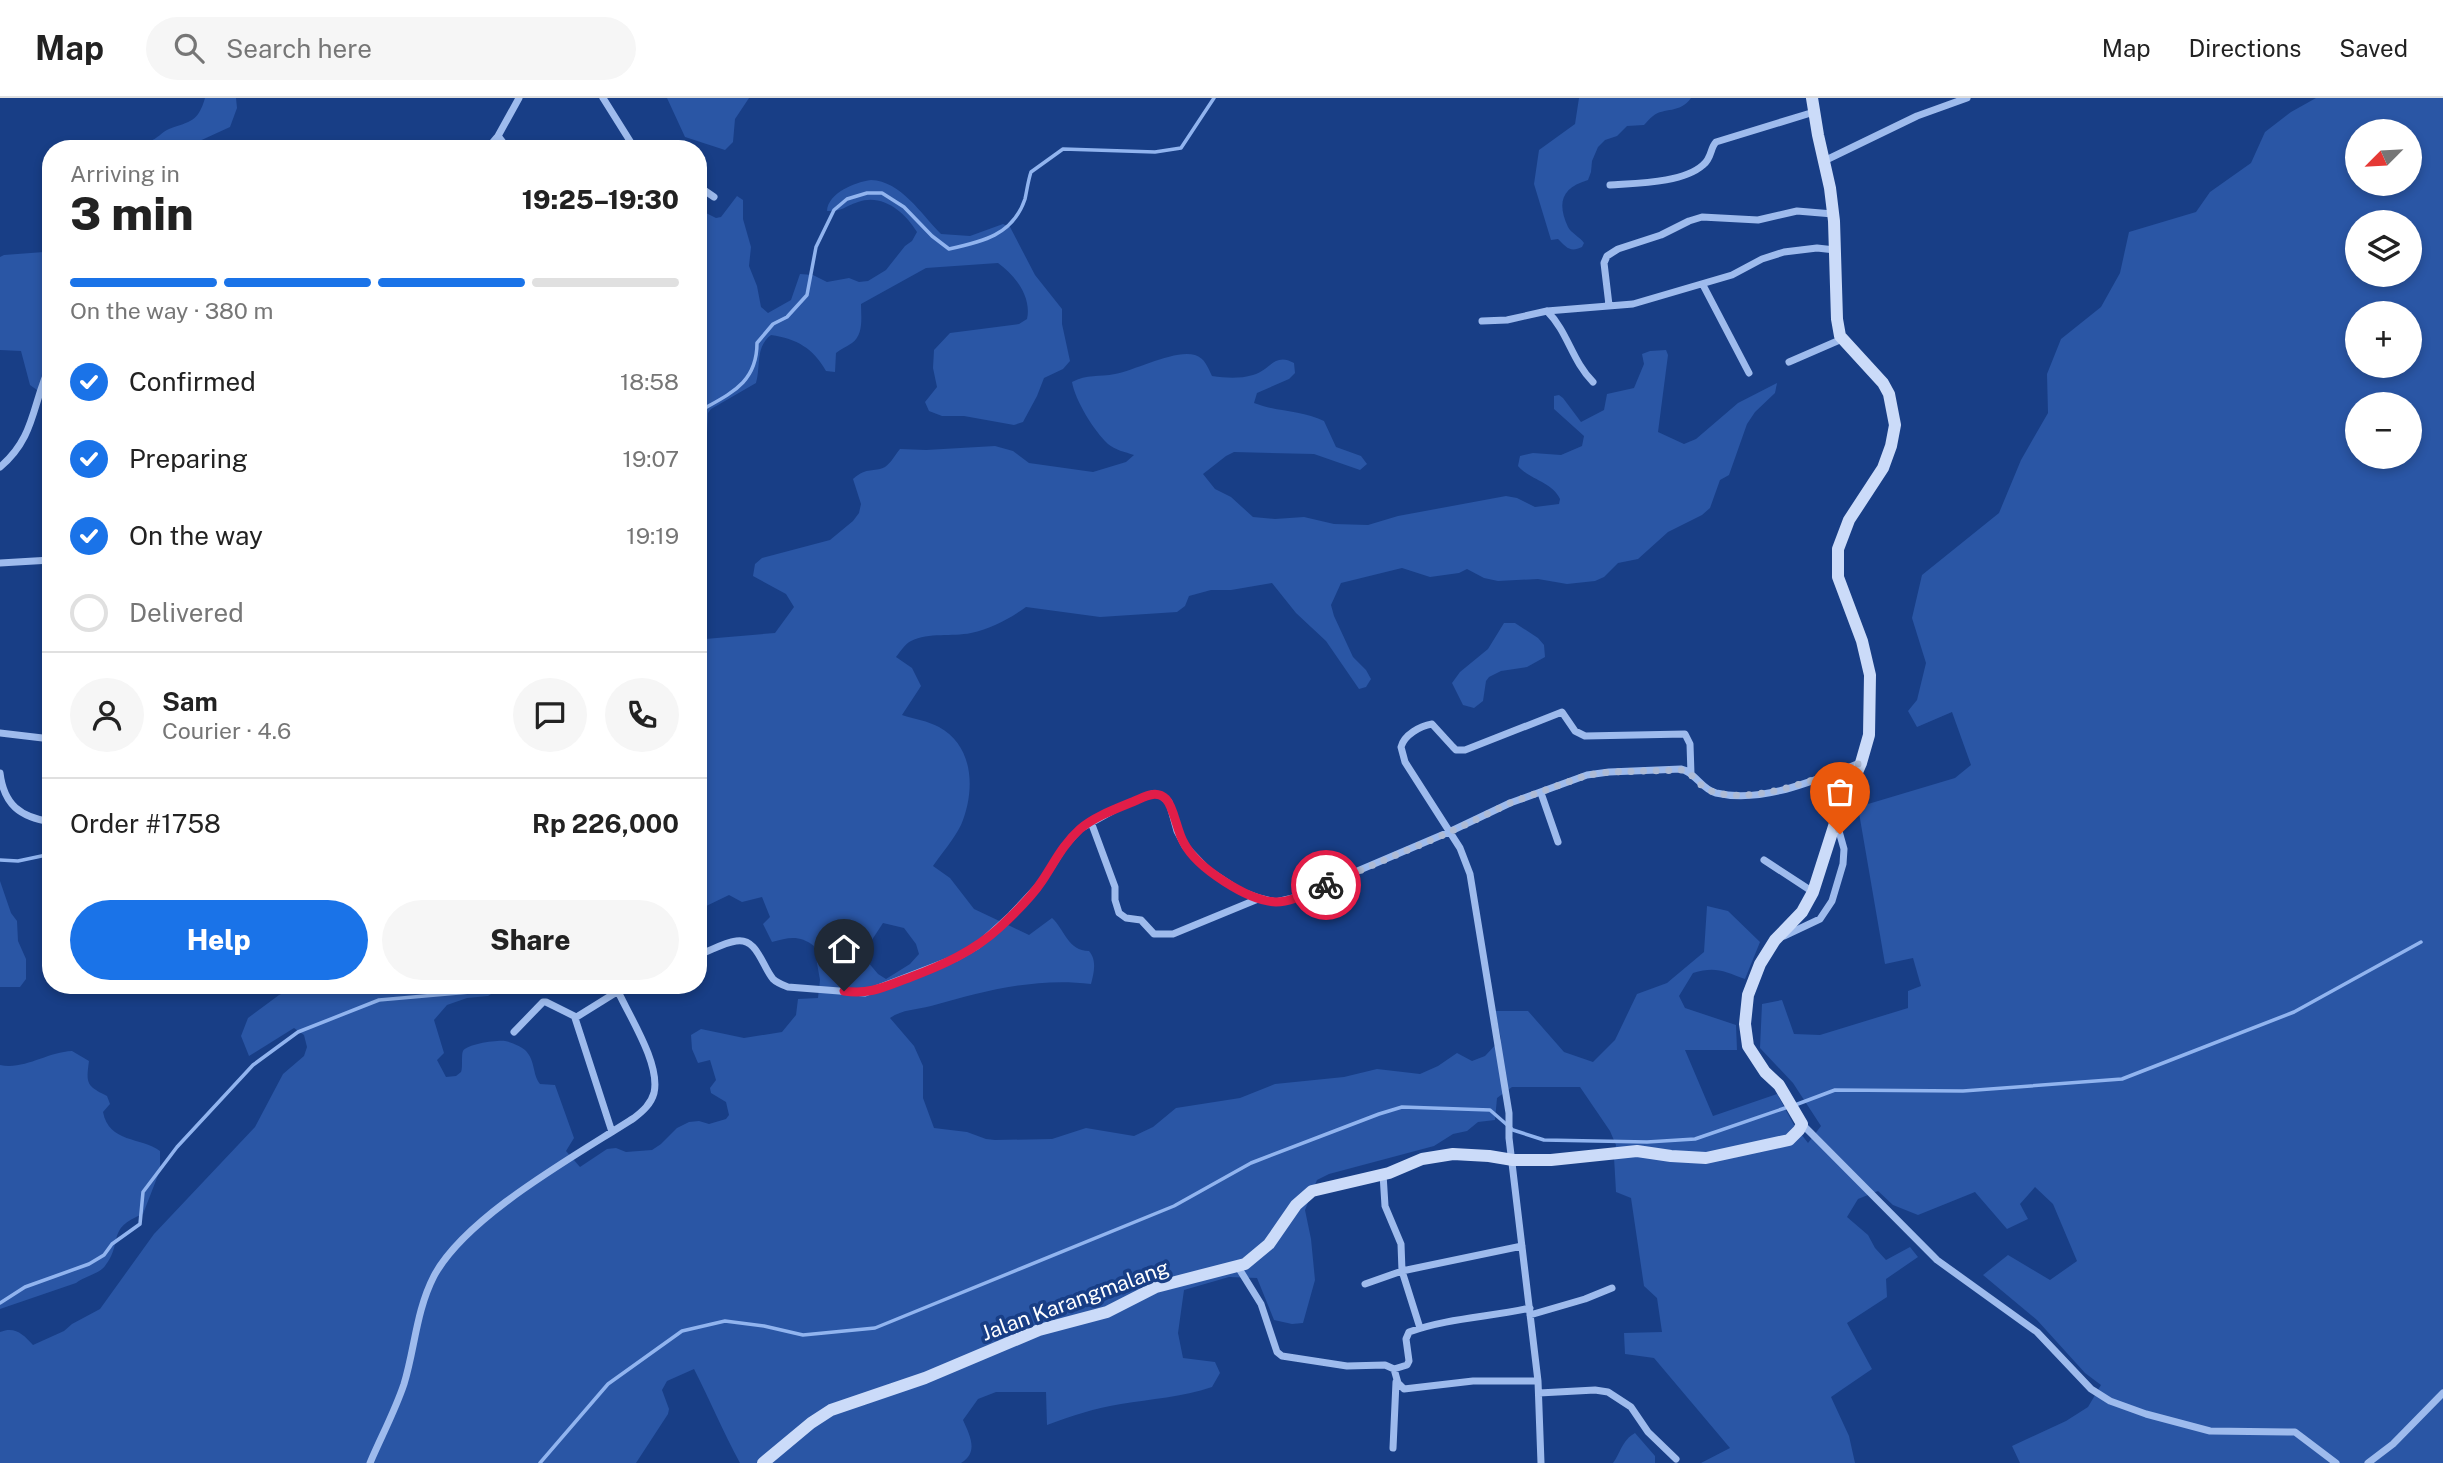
<!DOCTYPE html>
<meta charset="utf-8">
<style>
:root{--surface:#fff;--page:#f6f6f6;--text:#222;--muted:#767676;--line:#e0e0e0;--accent:#1a73e8}
body{margin:0;font-family:"Public Sans",sans-serif;background:var(--page);color:var(--text);height:100vh;display:flex;flex-direction:column;font-size:26px;white-space:nowrap}
*{box-sizing:border-box;margin:0}
p{font-size:23px;color:var(--muted)}
.icon{flex:none;width:38px;height:38px;fill:none;stroke:currentColor;stroke-width:2;stroke-linecap:round;stroke-linejoin:round}
.map{position:relative;flex:1;overflow:hidden}
.drawer{position:absolute;left:42px;top:42px;width:665px;height:854px;display:flex;flex-direction:column;background:var(--surface);border-radius:28px;box-shadow:0 4px 10px #0003}
.drawer>*{flex:none}
.needle{width:46px;rotate:246deg}
.tools{position:absolute;left:2345px;top:21px;display:grid;gap:14px}
.tools a{display:grid;place-items:center;width:77px;height:77px;border-radius:50%;background:var(--surface);box-shadow:0 4px 10px #0003;font-size:35px}
.pin{position:absolute;display:grid;place-items:center;width:60px;height:60px;color:#fff;margin:-72px -30px;border-radius:50% 50% 50% 0;rotate:-45deg;box-shadow:0 0 7px #0007}
.pin .icon{rotate:45deg}
.courier{position:absolute;display:grid;place-items:center;width:70px;height:70px;margin:-35px;border:5px solid #e11d48;border-radius:50%;background:#fff;color:#222;box-shadow:0 2px 9px #0007}
.headline em{font-style:normal;font-weight:800}
.headline div{display:flex;flex-direction:column-reverse}
.headline{display:flex;align-items:center;justify-content:space-between;height:119px;padding:0 28px}
h1{font-size:46px;font-weight:800;line-height:52px}
.bar{display:grid;grid-template-columns:repeat(4,1fr);gap:10px 7px;align-content:center;height:84px;padding:0 28px}
.bar i{height:9px;border-radius:5px;background:var(--line)}
.bar .current{background:var(--accent)}
.bar p{grid-column:span 4}
.line{display:flex;align-items:center;gap:18px;padding:0 28px;border-top:2px solid var(--line)}
.line div{flex:1}
.round{display:grid;place-items:center;flex:none;width:74px;height:74px;border-radius:37px;background:var(--page)}
ol{padding:0 28px;list-style:none}
li{display:flex;align-items:center;gap:21px;height:77px}
li p{margin-inline-start:auto}
li .icon{padding:7px;border-radius:50%;background:var(--accent);color:#fff;stroke-width:4}
li:last-child{color:var(--muted)}
li i{width:38px;height:38px;border:4px solid var(--line);border-radius:50%}
.primary-button{display:flex;gap:14px;margin-top:auto;padding:14px 28px}
.primary-button a{flex:1;height:80px;border-radius:42px;background:var(--accent);color:#fff;font-size:28px;font-weight:800;line-height:80px;text-align:center}
.primary-button a+a{background:var(--page);color:var(--text)}
header{display:flex;align-items:center;gap:42px;box-sizing:border-box;height:98px;padding:0 35px;background:var(--surface);border-bottom:2px solid var(--line)}
header strong{font-size:33px}
nav{display:flex;gap:38px;margin-inline-start:auto;font-size:24px}
.search{width:490px;height:63px;background:var(--page);display:flex;align-items:center;gap:18px;box-sizing:border-box;padding:0 24px;border-radius:38px;color:var(--muted);font-size:26px}
.map>svg:first-child{display:block}
.green{fill:#2a56a5;fill-rule:evenodd}
.lines{fill:none;stroke-linecap:round;stroke-linejoin:round}
.stream{stroke:#91b4ef;stroke-width:3.5}
.street{stroke:#9ebbed;stroke-width:7}
.secondary{stroke:#cbdbf9;stroke-width:12}
.done{stroke:#aebbd5;stroke-width:7;stroke-dasharray:0 12.6}
.route{stroke:#e11d48;stroke-width:9}
.labels{text-anchor:middle;dominant-baseline:central;stroke-width:7;stroke-linejoin:round;paint-order:stroke}
.street-label{font-size:21px;fill:#fff;stroke:#183e86}
</style>
<header>
<strong>Map</strong>
<div class="search"><svg class="icon" aria-label="search" viewBox="0 0 24 24"><circle cx="10" cy="10" r="6"/><path d="M15 15l6 6"/></svg>Search here</div>
<nav><a>Map</a><a>Directions</a><a>Saved</a></nav>
</header>
<div class="map">
<svg width="2443" height="1365" viewBox="0 0 2443 1365">
<rect width="100%" height="100%" fill="#183e86"/>
<!-- green -->
<path class="green" d="M205,0H236L237,10L230,29L182,51H129C135,44 142,46 150,43C157,41 162,34 169,31C191,23 198,24 205,0Z
M667,0H749L735,21L733,44L725,52L685,39Z
M1579,0H1691C1680,16 1664,9 1653,18C1649,21 1647,24 1644,27L1627,28L1617,38L1605,42L1598,49L1592,63L1591,74L1588,82C1561,90 1557,105 1568,129C1571,135 1580,139 1584,145L1582,149C1570,155 1566,149 1558,141L1551,142L1534,86L1539,52L1575,26Z
M2316,0H2443V1365H2020L2012,1348L2066,1323L2088,1309L2101,1287L2085,1275L2037,1222L1983,1177L2008,1157L2050,1182L2077,1163L2053,1106L2035,1089L2020,1106L2028,1121L2007,1131L1975,1094L1918,1117L1893,1107L1878,1093L1858,1101L1847,1119L1868,1137L1875,1150L1886,1162L1910,1149L1918,1159L1886,1181L1887,1199L1847,1225L1872,1271L1831,1299L1849,1338L1855,1365H1701L1730,1350L1654,1260L1625,1256L1624,1235L1662,1234L1657,1200L1644,1188L1631,1100L1616,1094L1614,1059L1616,1047L1610,1033L1580,989H1512L1497,1000L1495,1022L1478,1024L1467,1033L1453,1036L1434,1048L1329,1076L1317,1082L1305,1112L1311,1141L1315,1182L1303,1225L1292,1226L1274,1222L1257,1180L1229,1179L1184,1192L1178,1235L1183,1260L1215,1264L1220,1275L1212,1289C1182,1299 1151,1301 1121,1306C1095,1310 1071,1318 1047,1327L1046,1294H996L978,1301L963,1322C970,1338 979,1354 961,1365H740C723,1334 710,1302 694,1271L667,1283L662,1292L669,1311L668,1316L636,1365H0V1234C15,1228 23,1236 33,1247L64,1233L72,1226L100,1211L154,1136L255,1029L283,976L304,958L307,949L304,937L294,930L249,958L241,938L248,920L279,897L302,887H505L488,898L467,900L447,907L434,922L444,955L437,962L446,979L456,978L461,974C463,969 461,957 463,953C467,946 497,942 505,943C511,944 520,948 525,952C536,963 532,976 540,986L555,987L574,1040L566,1053L580,1069L607,1051L616,1050L626,1054L652,1052L661,1046L677,1030L689,1024L699,1023L709,1026L726,1021L729,1017L726,1004L711,995L710,990L716,982L710,962L698,965L692,951L691,937L701,931L744,940L782,934L796,917L798,901L818,900L820,882L814,848C800,837 789,839 772,844L763,826L770,819L762,799L742,804L729,797L698,812V555L705,541L775,535L794,509L786,496L753,478L755,466L762,460L830,442L853,423L859,415L861,406L853,381C868,368 873,375 885,369C891,365 895,357 900,351L926,352L995,348L1013,353L1029,365L1093,374L1126,364L1134,357C1125,354 1115,352 1108,346C1094,333 1075,302 1072,284C1087,276 1099,279 1115,276C1136,272 1175,251 1195,257C1205,260 1208,270 1212,278C1226,280 1239,281 1253,277C1271,272 1274,254 1294,265L1295,275L1289,281L1257,295L1254,305C1277,314 1302,312 1324,323L1336,349L1361,358L1367,366L1360,372L1314,356L1234,354L1226,358L1203,376L1215,391L1231,399L1253,419L1275,421L1304,419L1334,426L1368,427L1398,418L1506,398L1517,400L1535,409L1559,406L1560,401C1552,384 1530,382 1518,368L1520,358L1533,355L1561,357L1582,348L1584,338L1554,311V298L1559,297L1563,300L1581,324L1604,312L1607,296L1634,290L1644,266L1642,256L1650,253L1666,252L1668,257L1658,334L1684,346L1696,341L1738,305L1777,285L1775,295L1755,314L1747,326L1729,377L1720,382L1710,410L1702,417L1668,434L1638,461L1618,465L1604,479L1595,483L1567,486L1538,481L1498,483L1484,480L1467,471L1459,475L1430,479L1402,470L1341,485L1331,507L1334,518L1353,559L1366,572L1371,581L1366,589L1359,591L1326,543L1296,515L1272,485L1231,492H1211L1189,498L1185,508L1177,514L1100,519L1026,509C1009,521 992,530 971,535C952,539 929,534 911,543C905,546 900,554 896,559L912,570L921,588L902,617C914,621 928,623 939,629C975,649 975,694 961,727C954,741 942,755 933,768L950,780L974,811L1029,837L1052,820C1065,832 1068,853 1089,853C1097,862 1094,875 1091,886C1036,879 984,893 931,908C916,912 903,911 890,920L914,948L923,968V1000L934,1030L967,1034L986,1041L995,1042L1052,1041L1086,1030L1134,1038L1153,1029L1176,1010L1240,1000L1275,986L1344,979L1377,971L1420,976L1438,968L1457,955L1472,963L1485,958L1501,941L1495,913H1528L1564,954L1593,964L1615,942L1637,896L1667,885L1704,854L1707,808L1728,813L1760,844L1745,881C1724,873 1715,868 1693,875L1679,898L1685,910L1736,927L1737,952H1685L1713,1018L1777,996L1794,1027L1808,1045L1821,1028L1793,985L1760,950L1762,906L1782,902L1794,936L1820,937L1908,910V893L1921,888L1913,860L1885,866L1858,709L1955,680L1971,667L1952,614L1917,629L1908,613L1917,602L1926,565L1912,520L1922,477L1999,415L2021,362L2048,315L2047,276L2061,241L2101,209L2120,175L2129,134L2196,114L2210,94L2251,65L2265,34L2291,14ZM2357,33H2410V86H2357ZM2357,124H2410V177H2357ZM2357,215H2410V268H2357ZM2357,306H2410V359H2357ZM883,825L904,830L916,846L919,856L910,866L886,881L878,876L862,857Z
M871,82C901,83 921,116 941,136L970,138L1003,126L1010,129L1035,177L1062,211V226L1070,263L1063,271L1044,280L1037,298L1023,324L1014,327L964,318H942L929,313L925,304L937,289L933,270L934,252L950,235L1019,226L1027,221C1032,199 1015,177 998,165L926,170L861,206C861,219 864,236 852,245C846,249 841,251 836,255L835,274L826,273C813,250 797,241 771,237C755,249 761,268 756,285L711,311L708,315L707,335L698,336V111L716,120L721,119L737,98L743,102V121L751,149L749,168L757,188L761,209L768,215L791,202L800,176L813,177L827,184L849,180L859,184L868,183L886,172L905,148L912,143L917,134C905,114 882,95 858,104C843,109 844,113 827,113C828,95 855,84 871,82Z
M51,148V322L44,321V297L30,287L21,253L0,252V159L4,157L44,154Z
M1504,525H1515L1538,540L1544,547L1545,559L1527,569L1501,573L1489,579L1486,583L1483,603L1474,610L1463,607L1452,585L1460,574L1488,551Z
M0,783L11,815L17,823L18,843L26,861V881L20,889H0Z
M72,953L89,963C86,985 86,988 107,998L110,1006L103,1014C109,1045 141,1039 160,1053V1072L143,1116C105,1131 124,1144 105,1168C99,1176 85,1178 76,1185L0,1211V967C25,972 47,954 72,953Z
M1635,1335L1655,1358V1365H1613C1620,1356 1622,1342 1635,1335Z"/>
<g class="lines">
<!-- stream -->
<path class="stream" d="M698,314C729,296 757,286 757,245L773,226L787,219L807,197L816,149L834,112L847,101L867,95H882L904,109L932,138L949,151C982,144 1013,137 1025,101C1027,92 1028,83 1031,74L1063,51L1155,54L1181,50L1214,0
M0,762L18,763L51,756
M1795,1007L1835,992L1963,993L2122,981L2294,914L2421,844
M0,1205L25,1189L89,1166L104,1157L112,1146L140,1126L143,1094L177,1049L253,967L298,934L379,902L470,894L476,887
M540,1365L608,1286L682,1233L725,1223L764,1228L803,1237L875,1230L1174,1108L1251,1065L1379,1016L1402,1009L1490,1012L1513,1032L1544,1042L1647,1044L1695,1041L1788,1009"/>
<!-- street -->
<path class="street" d="M603,0L635,51
M498,38L508,51
M487,51L498,38L519,0
M1824,63L1917,18L1967,0
M1610,87C1637,85 1683,85 1703,67C1712,60 1710,50 1716,44L1814,14
M698,88L714,99
M1703,187L1749,275
M1609,207L1604,165L1607,158L1618,151L1661,137L1689,123L1702,119L1758,122L1797,113L1833,116
M1547,213C1568,234 1572,263 1593,284
M1482,223L1507,222L1547,213L1633,206L1732,177L1762,161L1784,154L1817,150L1835,152
M1789,264L1842,241
M0,369C36,339 32,304 51,266
M0,465L51,462
M0,635L51,641
M0,675C4,707 20,719 51,724
M1541,695L1558,744
M1091,724L1115,789V802L1119,815L1126,820L1141,822L1154,836H1173L1258,801
M1764,762L1813,794
M1784,838L1820,821L1832,803L1843,766L1844,751L1837,726
M698,857C710,853 723,845 736,843C757,839 762,868 773,881C777,885 783,887 788,889L865,895L956,860L977,848L1011,817L1041,785L1064,749L1080,731L1118,710L1152,696L1160,697L1169,704L1177,733L1185,748L1208,772L1240,793L1259,800L1276,804L1293,800L1341,780L1449,734L1510,705L1587,677L1609,674L1681,671C1695,674 1701,691 1716,695C1764,706 1817,681 1860,665
M514,934L543,904H546L576,919
M1802,1026L1937,1162L2037,1234L2091,1291L2110,1303L2146,1316L2210,1333L2295,1334L2336,1365
M612,1034L575,920L628,887
M1383,1076L1385,1108L1401,1146L1402,1173L1420,1230
M1238,1169L1261,1206L1277,1254L1282,1258L1347,1268L1385,1267L1394,1271L1407,1267L1409,1263L1406,1241L1409,1234C1448,1220 1490,1219 1530,1210
M1365,1186L1402,1173L1522,1148
M1530,1217L1585,1201L1612,1190
M1394,1271L1398,1285L1404,1291L1473,1283H1538
M1539,1295L1595,1292L1608,1294L1631,1309L1648,1334L1676,1361
M1393,1350L1396,1284
M370,1365C381,1339 395,1313 404,1286C415,1250 416,1213 434,1178C466,1118 575,1058 634,1020C643,1013 651,1006 654,995C661,965 627,915 615,887
M1541,1365L1538,1283L1509,1040V1015L1470,776L1460,750L1405,664L1401,649C1404,637 1420,628 1432,626L1453,649L1456,652H1465L1562,614L1575,633L1585,638L1685,636L1690,646L1691,676
M2368,1365L2393,1346L2443,1295"/>
<!-- secondary -->
<path class="secondary" d="M763,1365L811,1325L831,1312L925,1280L1039,1232L1107,1214L1156,1189L1245,1166L1269,1146L1296,1107L1312,1093L1389,1075L1422,1061L1453,1056L1489,1058L1513,1062H1551L1637,1053L1671,1058L1706,1060L1789,1042L1799,1032L1802,1026L1779,987L1765,974L1748,948L1745,926L1748,897L1760,866L1775,842L1802,814L1813,794L1836,722L1861,665L1869,637L1870,577L1862,543L1838,479V451L1849,422L1883,370L1891,348L1895,327L1889,296L1883,285L1840,238L1837,221L1834,123L1830,90L1818,37L1812,0"/>
</g>
<g class="lines">
<!-- done -->
<path class="done" d="M1326,787L1450,734L1510,705L1587,677L1609,674L1684,672C1694,677 1699,688 1709,692C1748,710 1823,678 1861,665L1836,722L1840,736"/>
<!-- route -->
<path class="route" d="M844,893C871,897 886,888 911,879C943,867 974,853 999,830C1014,816 1031,800 1042,783C1054,765 1063,746 1080,731C1095,718 1118,710 1137,702C1146,698 1157,692 1166,701C1174,709 1177,734 1184,745C1197,770 1248,803 1276,804C1293,804 1311,793 1326,787"/>
</g>
<g class="labels">
<!-- street labels -->
<g class="street-label">
<text transform="translate(1075 1202) rotate(-20)">Jalan Karangmalang</text>
</g>
</g>
</svg>
<div class="tools">
<a><svg class="needle" viewBox="-14 -14 28 28"><path d="M0-13l5 13h-10z" fill="#e53935"/><path d="M0 13l5-13h-10z" fill="#767676"/></svg></a>
<a><svg class="icon" aria-label="layers" viewBox="0 0 24 24"><path d="M12 4l9 5-9 5-9-5zM3 14l9 5 9-5"/></svg></a>
<a>+</a>
<a>−</a>
</div>
<div class="pin" style="left:1840px;top:736px;background:#ea580c"><svg class="icon" aria-label="bag" viewBox="0 0 24 24"><path d="M5 8h14l-1 12H6zM9 8a3 3 0 0 1 6 0"/></svg></div>
<div class="pin" style="left:844px;top:893px;background:#1f2937"><svg class="icon" aria-label="home" viewBox="0 0 24 24"><path d="M3 11l9-7 9 7M6 9v11h12V9"/></svg></div>
<div class="courier" style="left:1326px;top:787px"><svg class="icon" aria-label="bike" viewBox="0 0 24 24"><circle cx="6" cy="16" r="4"/><circle cx="18" cy="16" r="4"/><path d="M6 16l4-8h5l3 8M10 8l3 8H6M13 5h3"/></svg></div>
<section class="drawer">
<div class="headline"><div><h1>3 min</h1><p>Arriving in</p></div><em>19:25–19:30</em></div>
<div class="bar"><i class="current"></i><i class="current"></i><i class="current"></i><i></i><p>On the way · 380 m</p></div>
<ol>
<li><svg class="icon" aria-label="check" viewBox="0 0 24 24"><path d="M5 12l5 5 9-10"/></svg>Confirmed<p>18:58</p></li>
<li><svg class="icon" aria-label="check" viewBox="0 0 24 24"><path d="M5 12l5 5 9-10"/></svg>Preparing<p>19:07</p></li>
<li><svg class="icon" aria-label="check" viewBox="0 0 24 24"><path d="M5 12l5 5 9-10"/></svg>On the way<p>19:19</p></li>
<li><i></i>Delivered</li>
</ol>
<div class="line" style="height:126px"><a class="round"><svg class="icon" aria-label="person" viewBox="0 0 24 24"><circle cx="12" cy="8" r="4"/><path d="M4 21q1-7 8-7t8 7"/></svg></a><div><b>Sam</b><p>Courier · 4.6</p></div><a class="round"><svg class="icon" aria-label="chat" viewBox="0 0 24 24"><path d="M4 5h16v11H9l-5 4z"/></svg></a><a class="round"><svg class="icon" aria-label="phone" viewBox="0 0 24 24"><path d="M5 4h4l2 5-3 2q2 4 5 5l2-3 5 2v4C11 20 4 13 5 4z"/></svg></a></div>
<div class="line" style="height:91px"><div>Order #1758</div><b>Rp 226,000</b></div>
<div class="primary-button"><a>Help</a><a>Share</a></div>
</section>
</div>
